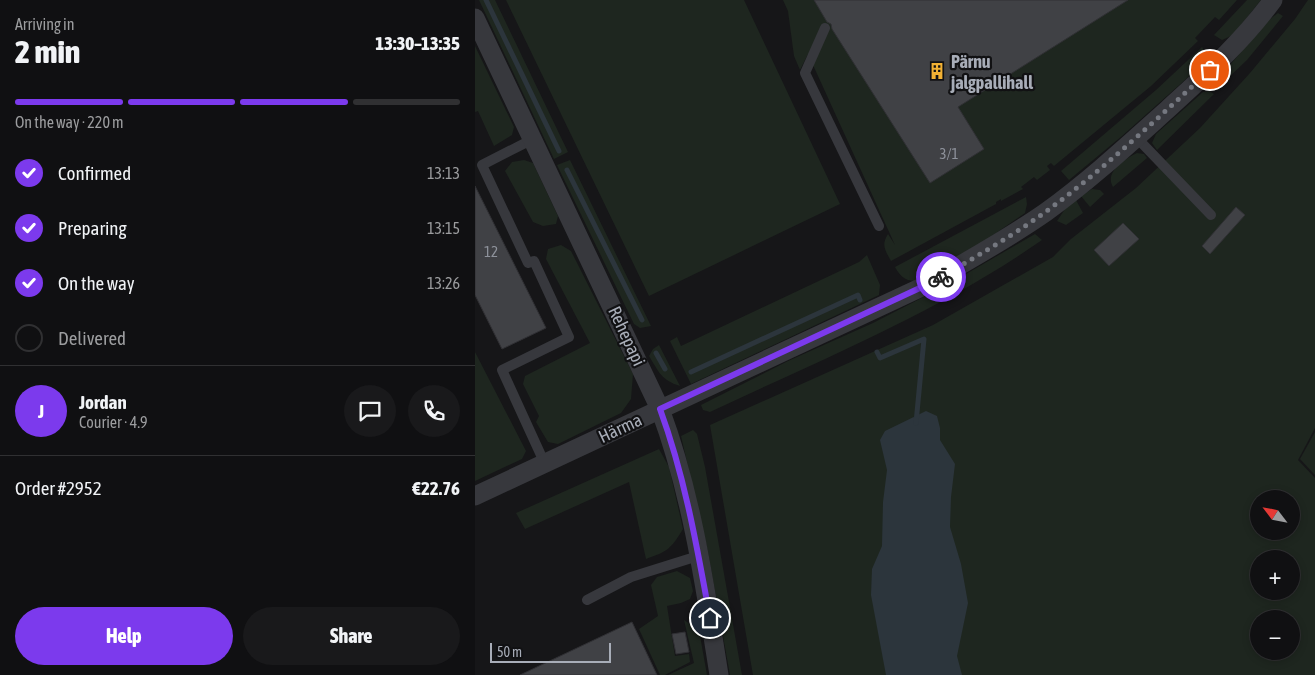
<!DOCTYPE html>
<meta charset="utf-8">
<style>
:root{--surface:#101012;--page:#19191b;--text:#f1f3f6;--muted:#9c9d9f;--line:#303032;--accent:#7c3aed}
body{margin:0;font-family:"Asap Condensed",sans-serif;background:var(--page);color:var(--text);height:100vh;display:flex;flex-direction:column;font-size:19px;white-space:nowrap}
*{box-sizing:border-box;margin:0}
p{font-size:16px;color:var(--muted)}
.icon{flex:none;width:28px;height:28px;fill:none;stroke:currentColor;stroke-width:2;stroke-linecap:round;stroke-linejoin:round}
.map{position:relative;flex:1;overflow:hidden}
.side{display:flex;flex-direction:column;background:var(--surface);width:475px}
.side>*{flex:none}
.needle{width:32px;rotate:302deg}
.fabs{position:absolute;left:775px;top:490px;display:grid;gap:10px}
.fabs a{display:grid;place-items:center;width:50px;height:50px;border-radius:50%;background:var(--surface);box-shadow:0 2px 8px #0003,0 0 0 1px var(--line);font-size:25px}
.scale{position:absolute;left:15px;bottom:12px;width:121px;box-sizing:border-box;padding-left:5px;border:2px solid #a8adb8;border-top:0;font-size:14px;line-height:18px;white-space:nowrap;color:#a8adb8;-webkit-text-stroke:4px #111113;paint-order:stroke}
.pin{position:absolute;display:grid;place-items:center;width:42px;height:42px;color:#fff;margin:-21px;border:2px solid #fff;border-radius:50%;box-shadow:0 1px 5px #0007}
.courier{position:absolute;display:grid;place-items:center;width:50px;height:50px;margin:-25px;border:4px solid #7c3aed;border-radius:50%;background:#fff;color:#222;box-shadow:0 1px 6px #0007}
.overview em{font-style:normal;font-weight:800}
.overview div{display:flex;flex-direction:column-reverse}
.overview{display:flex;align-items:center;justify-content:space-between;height:85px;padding:0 15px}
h1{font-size:32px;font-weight:800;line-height:38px}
.bar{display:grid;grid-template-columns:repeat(4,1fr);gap:8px 5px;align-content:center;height:60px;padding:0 15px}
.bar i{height:6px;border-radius:4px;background:var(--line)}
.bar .active{background:var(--accent)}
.bar p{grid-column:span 4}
.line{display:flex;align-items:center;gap:12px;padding:0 15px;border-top:1px solid var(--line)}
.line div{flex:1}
.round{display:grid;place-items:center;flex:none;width:52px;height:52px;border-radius:26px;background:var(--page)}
ol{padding:0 15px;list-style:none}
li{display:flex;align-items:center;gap:15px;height:55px}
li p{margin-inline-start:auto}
li .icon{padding:5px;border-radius:50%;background:var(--accent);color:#fff;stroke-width:4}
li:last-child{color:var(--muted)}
li i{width:28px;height:28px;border:2px solid var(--line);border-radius:50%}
.action{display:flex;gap:10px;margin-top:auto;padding:10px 15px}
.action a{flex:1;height:58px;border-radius:30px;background:var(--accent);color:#fff;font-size:20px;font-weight:800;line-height:58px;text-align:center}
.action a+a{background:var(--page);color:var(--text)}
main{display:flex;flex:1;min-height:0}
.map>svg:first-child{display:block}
.green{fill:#1e261f;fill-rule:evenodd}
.water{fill:#2c353c}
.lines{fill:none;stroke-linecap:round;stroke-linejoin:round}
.stream{stroke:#2c353c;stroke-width:5}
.building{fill:#404145;stroke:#303034}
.lane{stroke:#37383d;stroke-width:10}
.street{stroke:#37383d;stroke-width:19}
.done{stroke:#757880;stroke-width:5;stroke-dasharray:0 9}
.route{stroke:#7c3aed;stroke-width:6}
.labels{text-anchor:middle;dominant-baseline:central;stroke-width:4.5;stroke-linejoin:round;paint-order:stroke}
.number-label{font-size:15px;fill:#8e929b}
.poi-label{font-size:18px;font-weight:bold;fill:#a8adb8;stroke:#111113;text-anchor:start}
.street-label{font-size:18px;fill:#a8adb8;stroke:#111113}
</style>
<main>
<section class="side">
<div class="overview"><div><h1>2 min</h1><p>Arriving in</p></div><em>13:30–13:35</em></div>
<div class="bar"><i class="active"></i><i class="active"></i><i class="active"></i><i></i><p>On the way · 220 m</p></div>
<ol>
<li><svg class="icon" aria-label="check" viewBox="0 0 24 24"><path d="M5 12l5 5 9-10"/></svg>Confirmed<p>13:13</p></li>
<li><svg class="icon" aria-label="check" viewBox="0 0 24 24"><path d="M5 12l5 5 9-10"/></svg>Preparing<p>13:15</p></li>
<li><svg class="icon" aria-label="check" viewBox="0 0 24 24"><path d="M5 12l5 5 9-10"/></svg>On the way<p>13:26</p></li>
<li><i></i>Delivered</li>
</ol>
<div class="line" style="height:90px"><b class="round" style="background:var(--accent);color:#fff">J</b><div><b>Jordan</b><p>Courier · 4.9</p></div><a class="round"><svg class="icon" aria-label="chat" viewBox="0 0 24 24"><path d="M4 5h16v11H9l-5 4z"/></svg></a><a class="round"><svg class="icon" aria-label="phone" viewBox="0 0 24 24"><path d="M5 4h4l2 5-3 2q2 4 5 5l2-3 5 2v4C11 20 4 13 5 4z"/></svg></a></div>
<div class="line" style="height:65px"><div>Order #2952</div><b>€22.76</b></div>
<div class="action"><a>Help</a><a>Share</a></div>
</section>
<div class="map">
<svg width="840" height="675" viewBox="0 0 840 675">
<rect width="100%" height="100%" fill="#161618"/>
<!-- green -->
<path class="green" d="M4,0H20L93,152L79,159Z
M31,0H269L365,204L174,296Z
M308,0H762L744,20L740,17L720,38L723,41L676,86L579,166L576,163L572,166L575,170L562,180L559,177L546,187L548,189L526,201V199L521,202V204L416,261C410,250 406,245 413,234L420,245L333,54L325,70L319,56L313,11Z
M772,0H786L758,35L747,40L739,35Z
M833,0H840V428L823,460L840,478V675H278L235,425L458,325L578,257L596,239L661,188L725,128L775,73L820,19ZM784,499H816V531H784ZM784,559H816V591H784ZM784,619H816V651H784Z
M803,13L808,16L772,60L751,80L750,73L754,66L795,19Z
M0,46L39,127L37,135L19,146L3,111L0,112Z
M727,47L733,56L729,63L647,136L594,180L586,171L681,90Z
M734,91L739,94L682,150L677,143L681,134L728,92Z
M662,153L669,154L672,158L638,187C629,172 650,159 662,153Z
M49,160L58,163L83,216L81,224L68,226L58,222L30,171L37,162Z
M95,160L176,326L165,328L159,324L82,165Z
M617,189L625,190L629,194L615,207L606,196Z
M551,197L552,204L550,213L511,240L439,281C429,280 425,276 420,267Z
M601,200L608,213L591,225L582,221L590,209Z
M560,234L567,240C464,312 347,359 235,412L228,410L226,405L313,361L398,323L472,285Z
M86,245L96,251L158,374L156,399L146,413L83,444L73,442L61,422L64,416L48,384L50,376L115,343L71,259L73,249Z
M392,255L405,285L404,295L216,384L195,341L202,337L206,346L384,262Z
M184,345L205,386C186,380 184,372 174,356L178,349Z
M0,352L51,451L47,459L0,481Z
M218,430L222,434L230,467L267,675H255L233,552L206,436Z
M840,432V475L825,459Z
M184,449L194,467L208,529C195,550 193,551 171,559L154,482L50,529L41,513Z
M202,571L215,578L218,591L215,599L206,603L192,606L200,656L214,654L215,662L190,675H185L164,629L183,616L176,585L182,577Z
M209,620L224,630L232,675H193L219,663Z"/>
<!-- water -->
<path class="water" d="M451,411L462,416L465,428V440L480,464L476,497L475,527L486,564L493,603L482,656L487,675H411L396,595L397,569L407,546L408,502L412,470L405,440L410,431Z"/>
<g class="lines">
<!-- stream -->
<path class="stream" d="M11,0L84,151
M92,170L167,320
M402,352L405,358L449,339L441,423
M181,353L190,369
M216,372L383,295L385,300"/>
</g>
<!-- building -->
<path class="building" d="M339,0H653L483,107L509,149L455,183L357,29L356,24L352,22Z
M0,186L71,328L27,349L0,295Z
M761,207L770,215L735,254L727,246Z
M648,223L664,239L634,266L619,250Z
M157,622L182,675H45Z
M210,632L214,652L201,654L197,634Z"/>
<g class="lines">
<!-- lane -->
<path class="lane" d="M350,28L330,73L404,226
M661,137L736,215
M58,139L7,165L53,263L59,261L94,337L27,370L70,464
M112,600L156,577L223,556"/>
<!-- street -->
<path class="street" d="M0,18L185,409C217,495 230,586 244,675
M0,496L447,287C489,263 531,240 571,212C614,181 654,144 693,109C732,73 766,43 798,0"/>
</g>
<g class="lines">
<!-- done -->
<path class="done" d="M466,277C502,256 539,235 573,210C630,168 683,118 735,70"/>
<!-- route -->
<path class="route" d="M235,618C222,547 210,477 185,409L447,287L466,277"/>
</g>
<!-- icons -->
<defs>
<g id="building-bare" transform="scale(1.35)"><path d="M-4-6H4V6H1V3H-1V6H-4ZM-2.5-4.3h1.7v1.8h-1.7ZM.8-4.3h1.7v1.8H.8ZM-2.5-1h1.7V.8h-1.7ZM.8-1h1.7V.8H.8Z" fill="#f2b134" stroke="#111113" stroke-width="2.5" paint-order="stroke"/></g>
</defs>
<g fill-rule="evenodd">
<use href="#building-bare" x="462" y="71"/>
</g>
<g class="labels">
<!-- number labels -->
<g class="number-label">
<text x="474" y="153">3/1</text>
<text x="16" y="251">12</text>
</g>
<!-- poi labels -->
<g class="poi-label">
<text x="476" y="61">Pärnu<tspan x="476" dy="21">jalgpallihall</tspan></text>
</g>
<!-- street labels -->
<g class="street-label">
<text transform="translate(152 336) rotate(65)">Rehepapi</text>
<text transform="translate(145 428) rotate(-25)">Härma</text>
</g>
</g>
</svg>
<div class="fabs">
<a><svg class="needle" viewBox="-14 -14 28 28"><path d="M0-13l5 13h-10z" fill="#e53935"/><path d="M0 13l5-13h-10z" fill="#9c9d9f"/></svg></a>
<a>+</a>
<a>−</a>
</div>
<div class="scale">50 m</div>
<div class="pin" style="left:735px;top:70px;background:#ea580c"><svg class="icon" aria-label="bag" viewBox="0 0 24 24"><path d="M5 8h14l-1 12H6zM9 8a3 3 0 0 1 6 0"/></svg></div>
<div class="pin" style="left:235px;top:618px;background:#1f2937"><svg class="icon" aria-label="home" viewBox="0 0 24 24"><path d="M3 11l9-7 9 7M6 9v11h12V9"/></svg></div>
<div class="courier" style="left:466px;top:277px"><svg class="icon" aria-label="bike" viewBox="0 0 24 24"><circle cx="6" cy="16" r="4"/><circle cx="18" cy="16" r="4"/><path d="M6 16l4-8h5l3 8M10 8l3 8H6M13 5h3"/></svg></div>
</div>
</main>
